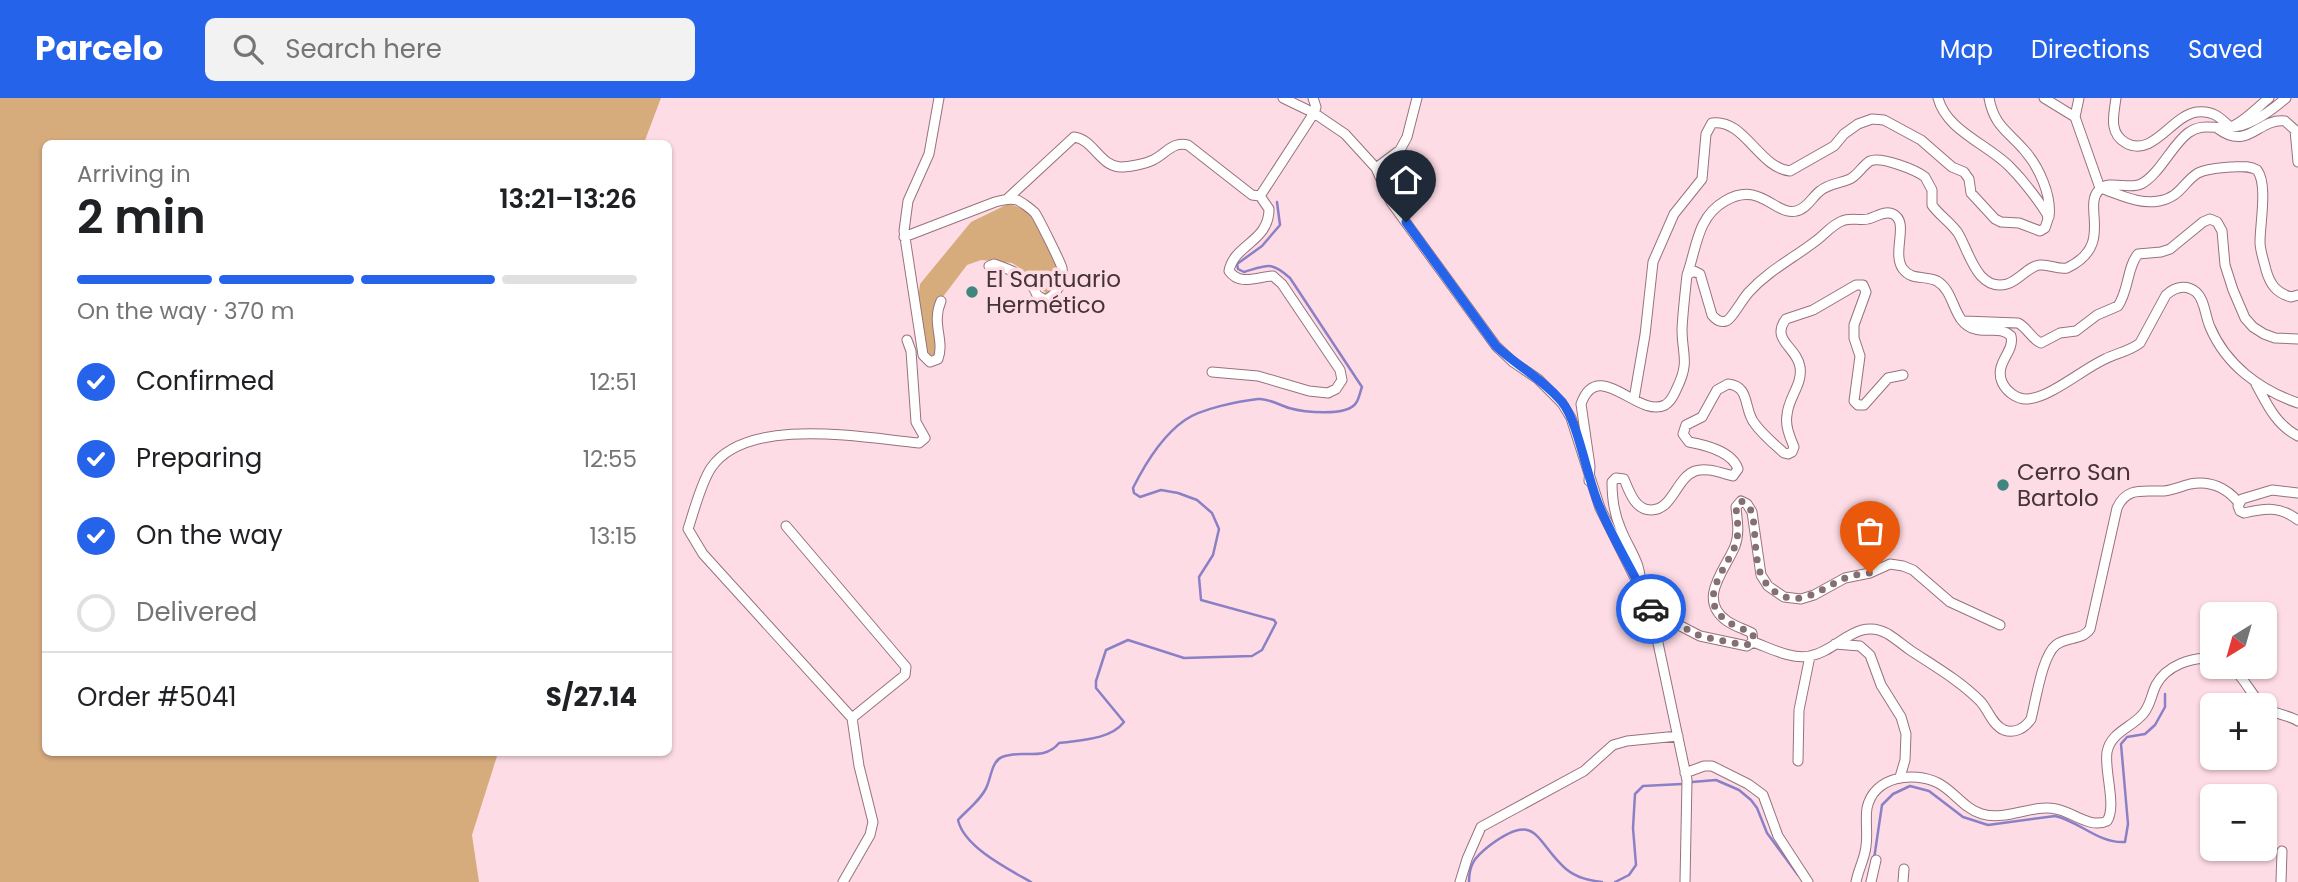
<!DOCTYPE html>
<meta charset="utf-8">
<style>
:root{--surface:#fff;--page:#f2f2f2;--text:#202124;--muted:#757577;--line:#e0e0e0;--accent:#2563eb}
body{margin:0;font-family:Poppins,sans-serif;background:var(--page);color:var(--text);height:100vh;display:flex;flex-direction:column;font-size:26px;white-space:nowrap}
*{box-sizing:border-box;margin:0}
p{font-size:23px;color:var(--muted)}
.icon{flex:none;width:38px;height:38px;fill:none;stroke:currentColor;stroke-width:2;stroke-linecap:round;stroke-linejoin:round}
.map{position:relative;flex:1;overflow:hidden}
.panel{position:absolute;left:42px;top:42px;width:630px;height:616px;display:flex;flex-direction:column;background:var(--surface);border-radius:10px;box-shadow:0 2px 5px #0004}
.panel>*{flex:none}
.needle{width:46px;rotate:217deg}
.tools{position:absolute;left:2200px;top:504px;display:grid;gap:14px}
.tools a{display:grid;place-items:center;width:77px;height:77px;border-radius:10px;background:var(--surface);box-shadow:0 2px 5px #0004;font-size:35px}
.pin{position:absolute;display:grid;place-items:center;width:60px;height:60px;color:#fff;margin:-72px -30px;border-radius:50% 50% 50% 0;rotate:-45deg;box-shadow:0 0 7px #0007}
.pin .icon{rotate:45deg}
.courier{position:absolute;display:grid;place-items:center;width:70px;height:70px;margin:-35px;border:5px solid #2563eb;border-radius:50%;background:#fff;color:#222;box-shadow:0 2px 9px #0007}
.head em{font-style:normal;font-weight:600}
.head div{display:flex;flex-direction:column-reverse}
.head{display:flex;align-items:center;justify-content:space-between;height:119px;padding:0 35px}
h1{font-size:46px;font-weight:600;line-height:52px}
.bar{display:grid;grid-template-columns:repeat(4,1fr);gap:10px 7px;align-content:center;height:84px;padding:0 35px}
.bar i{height:9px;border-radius:5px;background:var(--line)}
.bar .selected{background:var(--accent)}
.bar p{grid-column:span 4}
.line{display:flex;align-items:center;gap:18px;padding:0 35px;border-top:2px solid var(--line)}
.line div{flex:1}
ol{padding:0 35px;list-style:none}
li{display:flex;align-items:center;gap:21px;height:77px}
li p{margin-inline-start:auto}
li .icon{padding:7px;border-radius:50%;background:var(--accent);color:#fff;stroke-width:4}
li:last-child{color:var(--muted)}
li i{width:38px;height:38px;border:4px solid var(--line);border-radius:50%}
header{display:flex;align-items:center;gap:42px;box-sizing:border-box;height:98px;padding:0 35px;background:var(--accent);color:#fff}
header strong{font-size:33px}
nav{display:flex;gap:38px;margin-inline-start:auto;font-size:24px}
.search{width:490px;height:63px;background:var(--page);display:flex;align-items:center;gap:18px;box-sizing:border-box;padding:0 24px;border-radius:10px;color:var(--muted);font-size:26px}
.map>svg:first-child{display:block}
.green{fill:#d7ac7d}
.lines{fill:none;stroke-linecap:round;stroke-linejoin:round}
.stream{stroke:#8a80c6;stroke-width:2.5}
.minor-casing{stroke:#97727d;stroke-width:11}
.minor{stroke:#fff;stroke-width:9}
.done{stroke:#856f75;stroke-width:7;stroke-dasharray:0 12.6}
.route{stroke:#2563eb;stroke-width:9}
.poi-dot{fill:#41867e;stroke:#fedce5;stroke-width:2.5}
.labels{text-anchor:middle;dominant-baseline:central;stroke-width:7;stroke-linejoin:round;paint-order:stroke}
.poi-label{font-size:23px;fill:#443439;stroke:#fedce5;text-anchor:start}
</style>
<header>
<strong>Parcelo</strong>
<div class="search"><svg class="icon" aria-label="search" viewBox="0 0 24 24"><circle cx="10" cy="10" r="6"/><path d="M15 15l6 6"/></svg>Search here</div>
<nav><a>Map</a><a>Directions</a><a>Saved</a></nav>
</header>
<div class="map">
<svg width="2298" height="784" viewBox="0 0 2298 784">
<rect width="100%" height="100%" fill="#fedce5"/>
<!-- green -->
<path class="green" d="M0,0H661L644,45L46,46V654L498,655L472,737L479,784H0Z
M1008,106C1039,111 1047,146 1058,171L1059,178L1054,193L1047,197L1033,178L1012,165L981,162L967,167L939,204L936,254L934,257H928L918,202L920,186L971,124Z"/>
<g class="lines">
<!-- stream -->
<path class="stream" d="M1692,684L1716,682L1739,692L1751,702L1757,710L1767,735L1798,777
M1874,761L1882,707L1893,696L1910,688L1929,693L1963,719L1988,727L2055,718C2079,723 2099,746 2125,744L2128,726L2121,646L2127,639L2145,636L2155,627L2165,609V596
M1031,784C1008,771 964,749 958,722C967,712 982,701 987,688C991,679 992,663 1002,659C1020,651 1044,664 1059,645C1080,642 1110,642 1124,624L1096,590V583L1106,552L1128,542L1184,560L1252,558L1262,552L1276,525L1274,522L1201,502L1199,479L1213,457L1219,431L1212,415L1197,402L1178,395L1161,392L1140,399L1134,395L1133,390C1145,366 1163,337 1185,322C1200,311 1239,303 1258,301C1268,300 1279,307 1289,310C1303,314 1347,319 1356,305C1359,301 1360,294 1362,289L1290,180C1271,163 1268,167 1244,174L1238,171L1237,166L1262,148L1280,127L1277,104
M1469,784C1469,766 1475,759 1489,748C1538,711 1535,744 1566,771C1577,780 1588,782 1602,784
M1615,784L1629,777L1636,767L1633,730L1635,696L1643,688L1682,686
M1867,784L1870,770"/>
<!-- minor casing -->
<g class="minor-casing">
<path id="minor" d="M939,0L929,56L908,103L904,133L923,257L930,264L938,261C945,242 931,226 941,203
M1283,0L1314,15L1345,36L1376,70L1391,104L1496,248L1513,264L1538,281L1562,305L1571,320L1600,410L1651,512L1687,682L1685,784
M1989,0C1994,28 2008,33 2025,53C2039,69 2052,98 2049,119
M2044,0L2075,19L2079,0
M2116,0C2114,16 2108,35 2126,45C2153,60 2172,17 2197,14C2212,12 2220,19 2230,29C2249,30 2272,12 2286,0
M2075,19L2100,90C2119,96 2139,107 2159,103C2181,99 2183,84 2198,75C2208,70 2219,70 2230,69C2240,69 2248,67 2257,72C2268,86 2260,125 2260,144C2260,153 2264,163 2266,172C2270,186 2276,195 2291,199L2298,197
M2217,30C2249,54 2257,20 2285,23L2295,32L2298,64
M1376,70L1400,52L1407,39L1417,0
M1260,98L1314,15L1316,9L1313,0
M1007,101L1074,39C1093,41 1100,68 1120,69C1129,69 1145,66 1153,62C1166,56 1172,43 1188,47L1252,97L1260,98L1269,111C1269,144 1234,146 1229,173C1240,188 1256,179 1273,178L1282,186L1340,272L1342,282L1336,291L1328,295L1309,293L1258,278L1212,274
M904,139L995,104C1002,102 1010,100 1017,102C1022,104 1031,111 1035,115C1039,121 1060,163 1062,170C1064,183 1057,197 1045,202L1037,197C1030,178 1011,172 994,166L989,168
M1687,177C1697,149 1697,119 1725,103C1760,82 1775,118 1796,113C1807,111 1812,99 1820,93C1830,85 1839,86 1850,81C1858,77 1862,68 1870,63C1881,58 1916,72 1925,79L1932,92V107C1939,117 1950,124 1958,135C1969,153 1977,194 2007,186C2019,183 2028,168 2040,167C2050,166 2057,172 2067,170C2115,147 2082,109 2099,92C2109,81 2128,92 2141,86C2159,77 2172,47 2188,35C2203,24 2215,32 2230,29C2241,27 2260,7 2269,0
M1964,223L2018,225C2028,230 2031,241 2041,245L2060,235L2076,233L2097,217L2118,208C2129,192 2127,169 2138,156L2161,154L2170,151L2203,124L2210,121L2217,124L2222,133L2225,167L2233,192L2245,220L2253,229L2264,236L2275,240L2298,241
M2256,286C2267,306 2276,327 2298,338
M1634,301L1645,237L1653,164L1674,116L1702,81L1706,36L1712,25C1744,20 1759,70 1790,73L1834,48L1844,36L1858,26L1872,21L1884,22L1921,42L1952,69L1964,74L1969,81L1971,95L1995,121L2001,124L2019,125L2040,133L2045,130L2048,121L2047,116C2036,99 2023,82 2009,68C1987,46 1946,32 1938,0
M1589,383L1590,368L1581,306C1598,258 1638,321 1665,307C1672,303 1674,296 1677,290C1690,263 1682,257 1682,231C1683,213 1685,195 1687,177L1694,173L1700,176L1712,217C1716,222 1720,225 1726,223C1732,221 1743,200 1749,194C1769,172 1794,160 1817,142C1825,136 1832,127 1842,123C1851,119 1859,123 1868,121C1876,119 1885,112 1893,116C1910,124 1891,155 1903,171C1912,183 1925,177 1937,183C1956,194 1952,225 1975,231C1988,235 2001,228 2011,238C2015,254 1994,265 2002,284C2006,293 2017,302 2028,301C2051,299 2083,271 2105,261C2117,255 2130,253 2140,245L2166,197C2175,189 2186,186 2196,194C2205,202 2205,218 2210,229C2226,267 2260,292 2298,305
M2298,395L2272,392L2242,401L2238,408L2240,413L2244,415C2265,410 2280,408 2298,422
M786,428L906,569L905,577L852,620
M1640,488C1643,466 1627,449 1620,429C1614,415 1612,399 1612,384L1616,380L1624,381C1629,393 1635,412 1651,412C1673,412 1676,380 1695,373C1707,369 1721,375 1733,378L1738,371C1732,353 1705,347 1689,344L1683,336L1686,327L1702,319L1717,292L1728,286C1751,288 1743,312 1755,326C1763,337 1774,346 1784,355L1788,356L1792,354L1794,349C1790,339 1785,328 1787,317C1788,300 1803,286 1800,269C1797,249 1770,242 1786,221L1813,212L1856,187H1863L1866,194L1854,227V240L1860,258L1854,303L1858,307H1864L1888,280L1903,277
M1655,526L1669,522L1700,538L1747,548L1753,544L1752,535C1744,531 1734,528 1727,523C1696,501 1726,471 1735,448C1740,435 1737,422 1736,409L1741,403L1747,406L1752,414L1761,477L1768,488L1784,499L1801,501L1814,497L1845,480L1870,475L1890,466L1903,468L1913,472L1950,504L2000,527
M1753,544C1770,550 1792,562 1810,558C1838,553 1857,518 1888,536C1896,541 1903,547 1910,552C1934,568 1959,582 1980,603C1988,611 1992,627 2004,632C2015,636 2025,630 2031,621C2036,602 2042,558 2056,547C2067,538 2082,543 2090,531L2117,410C2127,388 2144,394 2164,393C2173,392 2182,388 2190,386C2210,382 2227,390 2239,405
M1835,546L1860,548L1870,557L1881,587L1901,619L1906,636L1905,662L1900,679
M2231,569C2244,579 2250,595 2262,607
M2264,609C2275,617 2287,616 2298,623
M1798,663L1799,612L1810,558
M1685,675L1704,668H1712L1748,686L1763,697L1778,738L1808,784
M843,784L870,737L873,724L859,668L852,620L703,456L688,431C694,413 701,385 711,370C747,317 864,340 919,345L925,340L916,324L911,253L907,242
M1460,784L1467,761L1481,729L1584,673L1613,647L1627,643L1678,638
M1856,784C1858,772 1865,760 1866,748C1868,735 1865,723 1867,710C1874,678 1913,673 1938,685C1954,693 1964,711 1982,716C2007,723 2032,706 2056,711C2073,714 2090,731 2107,723C2117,708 2104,673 2107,654C2111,634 2131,630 2143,616C2151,607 2151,597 2156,587C2166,568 2192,558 2212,561
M1871,784L1876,762
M1903,784L1904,771
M2281,784L2282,753"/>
</g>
<!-- minor -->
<use href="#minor" class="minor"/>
</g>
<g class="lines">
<!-- done -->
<path class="done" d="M1651,511L1655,526L1669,522L1700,538L1744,547L1751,546L1754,540L1752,535C1744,531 1734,528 1727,523C1696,502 1726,471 1735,448C1740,435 1737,422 1736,409L1741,403L1747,406L1752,414C1756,434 1754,455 1760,474C1763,483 1769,490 1777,495C1801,510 1822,490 1843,481C1851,477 1861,476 1870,475"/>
<!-- route -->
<path class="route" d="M1406,124L1496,248C1517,268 1543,281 1562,304C1579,325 1587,382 1600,410C1615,445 1635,477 1651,511"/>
</g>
<!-- markers -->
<g class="poi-dot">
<circle cx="972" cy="194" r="7"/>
<circle cx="2003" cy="387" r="7"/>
</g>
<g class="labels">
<!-- poi labels -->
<g class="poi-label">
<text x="986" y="181">El Santuario<tspan x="986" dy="26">Hermético</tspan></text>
<text x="2017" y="374">Cerro San<tspan x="2017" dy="26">Bartolo</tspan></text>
</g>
</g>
</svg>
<div class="tools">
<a><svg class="needle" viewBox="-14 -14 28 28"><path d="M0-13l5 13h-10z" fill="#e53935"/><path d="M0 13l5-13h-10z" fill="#757577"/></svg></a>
<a>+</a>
<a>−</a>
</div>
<div class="pin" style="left:1870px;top:475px;background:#ea580c"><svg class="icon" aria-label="bag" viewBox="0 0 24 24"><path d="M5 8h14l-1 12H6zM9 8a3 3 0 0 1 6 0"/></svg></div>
<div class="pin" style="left:1406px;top:124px;background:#1f2937"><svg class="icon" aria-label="home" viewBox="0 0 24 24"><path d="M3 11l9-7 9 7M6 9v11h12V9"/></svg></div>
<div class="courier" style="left:1651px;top:511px"><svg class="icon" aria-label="car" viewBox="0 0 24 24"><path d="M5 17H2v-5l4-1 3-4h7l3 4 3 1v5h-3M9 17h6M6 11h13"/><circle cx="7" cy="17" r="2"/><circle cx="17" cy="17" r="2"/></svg></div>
<section class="panel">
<div class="head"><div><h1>2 min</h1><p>Arriving in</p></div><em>13:21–13:26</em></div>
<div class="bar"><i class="selected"></i><i class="selected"></i><i class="selected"></i><i></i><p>On the way · 370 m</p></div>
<ol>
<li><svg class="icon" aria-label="check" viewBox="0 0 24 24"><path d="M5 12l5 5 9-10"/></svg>Confirmed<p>12:51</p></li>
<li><svg class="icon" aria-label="check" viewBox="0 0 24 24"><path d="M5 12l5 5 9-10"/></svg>Preparing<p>12:55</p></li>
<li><svg class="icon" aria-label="check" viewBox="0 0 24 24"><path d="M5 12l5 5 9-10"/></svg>On the way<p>13:15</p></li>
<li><i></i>Delivered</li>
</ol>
<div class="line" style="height:91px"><div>Order #5041</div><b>S/27.14</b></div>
</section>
</div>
